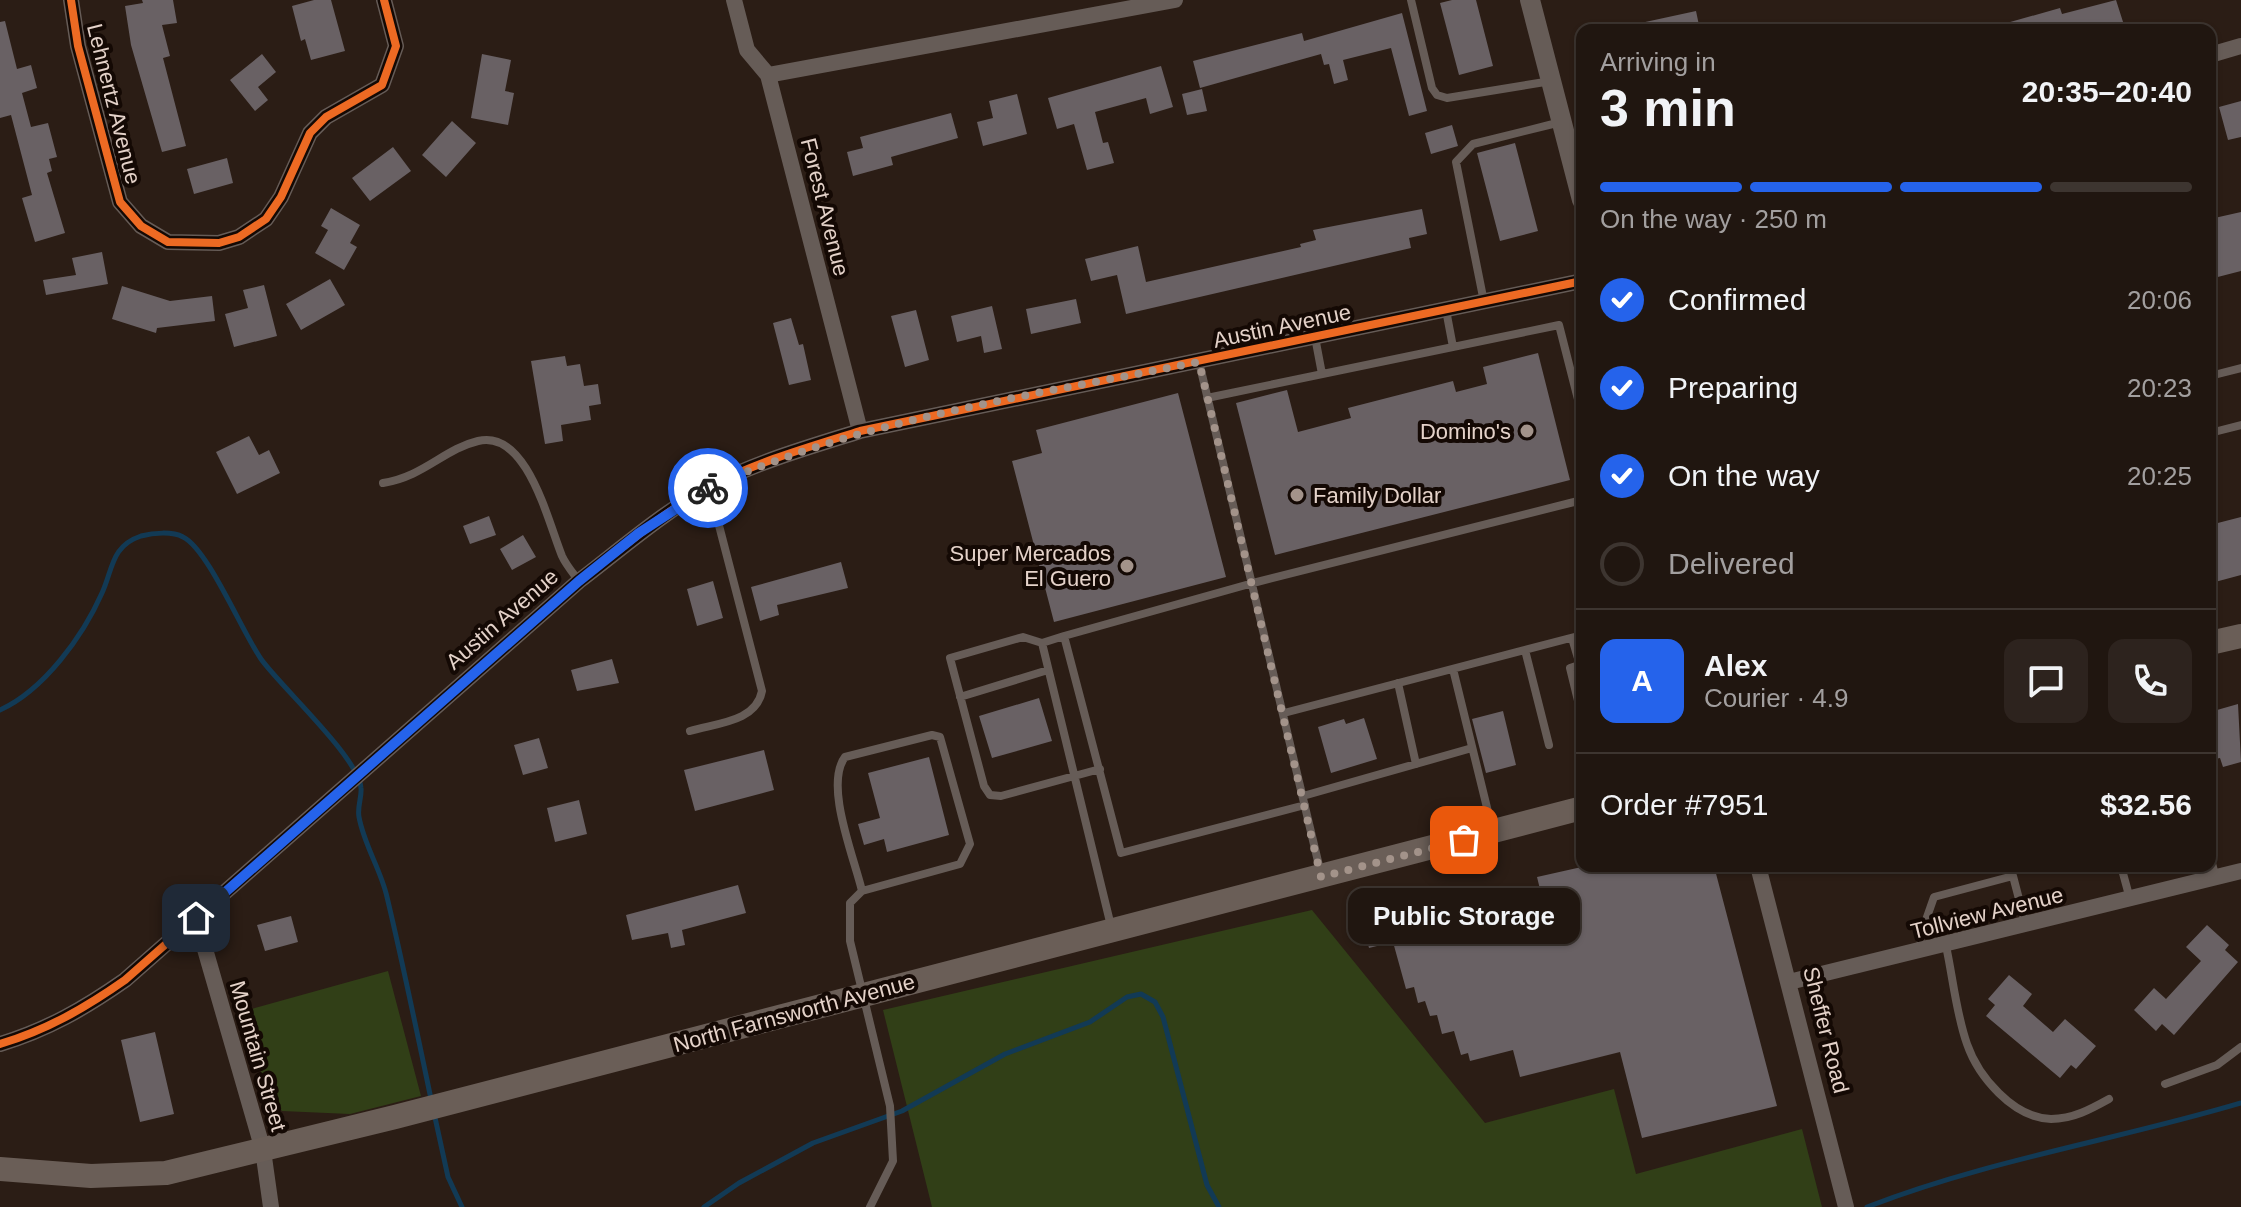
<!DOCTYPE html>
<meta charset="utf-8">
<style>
:root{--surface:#201610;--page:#2d231e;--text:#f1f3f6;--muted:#a29f9f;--line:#3d3530;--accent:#2563eb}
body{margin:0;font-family:Helvetica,sans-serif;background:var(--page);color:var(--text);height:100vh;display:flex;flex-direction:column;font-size:30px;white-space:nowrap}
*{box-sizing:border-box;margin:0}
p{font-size:26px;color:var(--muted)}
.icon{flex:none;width:44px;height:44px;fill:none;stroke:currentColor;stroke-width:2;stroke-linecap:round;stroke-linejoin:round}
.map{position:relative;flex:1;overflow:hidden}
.drawer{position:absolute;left:1576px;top:24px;width:640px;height:848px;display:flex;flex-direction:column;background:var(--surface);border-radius:16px;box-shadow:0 2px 6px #0004,0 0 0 2px var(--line)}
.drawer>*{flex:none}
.pin{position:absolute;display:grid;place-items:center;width:68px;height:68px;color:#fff;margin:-34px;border-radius:16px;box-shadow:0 4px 12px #0006}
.courier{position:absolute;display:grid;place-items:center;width:80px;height:80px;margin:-40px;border:6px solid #2563eb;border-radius:50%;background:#fff;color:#222;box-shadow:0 2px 10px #0007}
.bubble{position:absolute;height:56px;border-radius:16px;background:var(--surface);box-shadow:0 2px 6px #0004,0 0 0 2px var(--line);font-size:26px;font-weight:700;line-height:56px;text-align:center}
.summary em{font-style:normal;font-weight:700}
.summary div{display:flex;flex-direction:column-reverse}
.summary{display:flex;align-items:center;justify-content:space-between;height:136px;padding:0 24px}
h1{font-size:52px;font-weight:700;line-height:60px}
.bar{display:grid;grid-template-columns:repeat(4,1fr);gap:12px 8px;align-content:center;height:96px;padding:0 24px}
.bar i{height:10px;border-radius:6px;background:var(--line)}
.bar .selected{background:var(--accent)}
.bar p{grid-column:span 4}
.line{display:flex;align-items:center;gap:20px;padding:0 24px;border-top:2px solid var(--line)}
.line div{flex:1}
.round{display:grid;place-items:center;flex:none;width:84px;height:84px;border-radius:16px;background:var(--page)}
ol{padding:0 24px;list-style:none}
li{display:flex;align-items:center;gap:24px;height:88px}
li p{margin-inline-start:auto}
li .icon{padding:8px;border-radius:50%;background:var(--accent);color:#fff;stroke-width:4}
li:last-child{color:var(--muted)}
li i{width:44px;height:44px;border:4px solid var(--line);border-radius:50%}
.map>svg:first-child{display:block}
.green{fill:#313f17}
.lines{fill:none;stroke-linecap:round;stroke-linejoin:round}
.stream{stroke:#123a55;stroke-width:5}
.building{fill:#696164}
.service{stroke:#665c57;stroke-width:8}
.minor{stroke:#665c57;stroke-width:16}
.tertiary{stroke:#665c57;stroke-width:20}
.secondary{stroke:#6a5e57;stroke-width:24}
.cycleway-casing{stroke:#140904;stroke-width:13}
.cycleway{stroke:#ed6a23;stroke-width:8}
.done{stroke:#a3938a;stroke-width:8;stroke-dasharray:0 14.4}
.route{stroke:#2563eb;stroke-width:10}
.poi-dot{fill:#a3938a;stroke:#140904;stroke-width:3}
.labels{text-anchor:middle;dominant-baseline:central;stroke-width:8;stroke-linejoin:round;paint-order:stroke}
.street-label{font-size:22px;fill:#e4d2c9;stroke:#140904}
.poi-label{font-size:22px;fill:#e4d2c9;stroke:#140904;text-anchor:end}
</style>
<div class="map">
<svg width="2241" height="1207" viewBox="0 0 2241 1207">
<rect width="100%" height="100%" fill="#2b1d15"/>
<!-- green -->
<path class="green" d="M1312,910L1485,1123L1614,1089L1636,1174L1802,1129L1822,1207H932L883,1010Z
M388,971L421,1096L350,1114L282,1111C257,1087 256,1042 248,1010Z"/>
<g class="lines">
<!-- stream -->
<path class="stream" d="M0,710C44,690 83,636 102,593C113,569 111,546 141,536C153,533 172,531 183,537C208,549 242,632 261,659C281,687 359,758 361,788C362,797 357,807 359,817C364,845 381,870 387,897C403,964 417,1032 431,1099
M434,1113L448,1177L462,1207
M704,1207L739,1183L813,1143L902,1111L1005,1054L1090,1022L1127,997L1141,994L1155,1002L1163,1017L1207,1185L1219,1207
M1867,1207C1988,1160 2117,1140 2241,1103"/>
</g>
<!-- building -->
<path class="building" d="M142,0H173L177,23L162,25L170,56L163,58L186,146L162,152L131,45L125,6L143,3Z
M314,0H331L345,51L311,60L305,39L301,41L292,6Z
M1452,0H1476L1493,66L1459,75L1440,3Z
M2116,0L2124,25L2105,30H1996V26L2060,8L2062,14Z
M1696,11L1700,30H1637L1636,24Z
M1402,13L1427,111L1409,116L1391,48L1343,60L1348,80L1334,84L1329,64L1324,65L1321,54L1200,88L1193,61L1302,33L1304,41Z
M5,21L17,69L31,65L37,88L22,93L31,127L48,123L57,157L49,159L52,171L47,173L65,233L35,242L22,198L32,195L11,115L0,118V22Z
M262,54L276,72L258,87L268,100L255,111L230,80Z
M482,54L511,60L505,91L514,93L508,125L471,118Z
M1161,66L1173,107L1150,114L1146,98L1095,112L1103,143L1108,142L1114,163L1087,170L1074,124L1057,129L1048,98Z
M1202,89L1207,111L1187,115L1182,94Z
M1017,94L1027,134L983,146L977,122L993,118L989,101Z
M2241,101V137L2228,140L2219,107Z
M951,113L958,138L891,157L893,165L853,176L847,152L863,148L860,137Z
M452,121L476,143L446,177L422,155Z
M1452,125L1458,146L1431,154L1425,133Z
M1515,143L1538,231L1500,241L1477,153Z
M393,147L411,171L370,201L352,178Z
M227,158L233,183L194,194L187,169Z
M331,208L360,225L350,243L357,247L344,270L315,253L328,230L321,226Z
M1422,209L1427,234L1409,238L1411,248L1126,314L1117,275L1091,281L1085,259L1138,246L1146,282L1301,247L1300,244L1316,240L1313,230Z
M2241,212V271L2210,279V219Z
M102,252L108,284L46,295L43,280L76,275L72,258Z
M330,279L345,305L301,330L286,304Z
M264,285L277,336L234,347L225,314L248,308L243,290Z
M122,286L170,301L212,296L215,321L157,328L156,333L112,319Z
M1076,299L1081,323L1031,334L1026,309Z
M992,306L1002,349L984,353L981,336L957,342L951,316Z
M916,310L929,360L905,367L891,316Z
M791,318L799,345L803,344L811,380L789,385L773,323Z
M1538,353L1570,480L1275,555L1236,403L1287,390L1298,432L1351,418L1348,408L1453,381L1456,392L1487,384L1483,367Z
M565,356L567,366L580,364L584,386L598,384L601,404L589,406L591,420L561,425L563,441L545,444L531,361Z
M1178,393L1226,577L1054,622L1012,461L1042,453L1036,430Z
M249,436L259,455L269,450L280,473L237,494L216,452Z
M489,516L496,535L470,544L463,526Z
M2241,517V575L2215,582L2210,561V525Z
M523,535L536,557L512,570L500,549Z
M841,562L848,588L777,605L779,615L760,621L751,587Z
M713,581L723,618L697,626L687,589Z
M612,659L619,683L577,691L571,670Z
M1039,698L1052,741L992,758L979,716Z
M2238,704L2241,762L2223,767L2220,758L2215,759L2210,739V712Z
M1503,711L1516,765L1486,773L1472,719Z
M1364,718L1377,759L1331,773L1318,727L1344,719L1346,724Z
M539,738L548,768L523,775L514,745Z
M764,750L774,790L695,811L684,770Z
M929,757L949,835L887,852L884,839L864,845L858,824L880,818L868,773Z
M579,800L587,834L555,842L547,808Z
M1586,866H1714L1777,1106L1642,1138L1620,1052L1520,1077L1513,1050L1470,1061L1468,1053L1461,1055L1454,1031L1442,1034L1437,1015L1430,1016L1425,1001L1418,1003L1414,987L1406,989L1393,942L1369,948L1363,925L1482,894L1495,940L1549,926L1537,877Z
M738,885L746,913L682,930L685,945L671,948L668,933L632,940L626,915Z
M291,916L298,942L265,951L257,925Z
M2207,925L2229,945L2225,950L2238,962L2174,1035L2162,1024L2156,1031L2134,1010L2154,988L2166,999L2201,961L2186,947Z
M2009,975L2032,994L2023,1006L2053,1032L2065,1019L2096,1046L2076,1069L2071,1065L2060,1078L1986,1016L1995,1005L1988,999Z
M155,1032L174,1114L140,1122L121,1040Z"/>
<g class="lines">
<!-- service -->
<path class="service" d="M1411,0L1432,88L1437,95L1447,98L1551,81
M1484,302L1456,162L1473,144L1561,122
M1446,310L1453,347
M1315,337L1322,374
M1199,362L1321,874
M2210,376L2241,368
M1207,398L1559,325L1582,415
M2210,433L2241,425
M383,483C425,476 444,449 478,441C527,429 548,522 562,556C566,565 573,573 579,581
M1064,636L1042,643L1111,926
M1572,638L1580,665
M1042,643L1023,637L950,658L984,786L990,795L1001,796L1100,769
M1525,650L1549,745
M1582,664L1570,668L1582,717
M1453,669L1492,828
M1398,683L1416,764
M960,697L1048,670
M1284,713L1582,635
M690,731C717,723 756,722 762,691L709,487
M1303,796L1472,748
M1305,805L1121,853L1064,636L1253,583L1582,500
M2210,856L2216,878
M2121,866L2130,899
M862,891C854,857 824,785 845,757L932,735L940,737L970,844L960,864L862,891L850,903V941L890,1106L893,1161L870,1207
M1946,946C1953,978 1956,1013 1967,1044C1978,1076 2013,1118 2051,1119C2073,1119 2091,1109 2109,1099
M1922,951L1920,937L1934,897L2013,876L2026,926
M2165,1084L2217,1065L2241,1047"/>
<!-- minor -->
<path class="minor" d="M71,0L78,46L120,202L141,226L168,242L219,243L239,237L266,219L281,197L310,133L326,117L382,85L396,46L384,0
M734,0L747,50L768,75L860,431
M2210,55L2241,46
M768,75L1175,0
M1758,866L1846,1207
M196,918L263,1150L271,1207
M1789,982L2241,871
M0,1044C47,1030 85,1008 125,980L579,581C621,549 662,513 709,487C756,462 809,447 860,431L1582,281"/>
<!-- tertiary -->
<path class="tertiary" d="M1530,0L1582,200"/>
<!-- secondary -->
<path class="secondary" d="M2210,643L2241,636
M0,1169L91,1176L166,1173L395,1117L1582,808"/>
<!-- cycleway casing -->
<g class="cycleway-casing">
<path id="cycleway" d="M71,0L78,46L120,202L141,226L168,242L219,243L239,237L266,219L281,197L310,133L326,117L382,85L396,46L384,0
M0,1044C47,1030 85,1008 125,980L579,581C621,549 662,513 709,487C756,462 809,447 860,431L1582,281"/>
</g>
<!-- cycleway -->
<use href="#cycleway" class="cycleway"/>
</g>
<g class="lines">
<!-- done -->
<path class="done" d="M708,488C863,419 1033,395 1199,362L1321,877L1464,840"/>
<!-- route -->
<path class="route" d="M196,918L579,581L639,533L708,488"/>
</g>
<!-- markers -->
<g class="poi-dot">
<circle cx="1527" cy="431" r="8"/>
<circle cx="1297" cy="495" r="8"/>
<circle cx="1127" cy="566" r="8"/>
</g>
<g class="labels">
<!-- street labels -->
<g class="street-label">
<text transform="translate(114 104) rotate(76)">Lehnertz Avenue</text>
<text transform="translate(825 207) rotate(76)">Forest Avenue</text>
<text transform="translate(1282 326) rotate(-12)">Austin Avenue</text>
<text transform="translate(502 619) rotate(-41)">Austin Avenue</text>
<text transform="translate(1987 913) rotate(-14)">Tollview Avenue</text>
<text transform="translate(794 1013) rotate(-15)">North Farnsworth Avenue</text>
<text transform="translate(1826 1030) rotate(76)">Sheffer Road</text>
<text transform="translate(258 1056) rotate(74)">Mountain Street</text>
</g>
<!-- poi labels -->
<g class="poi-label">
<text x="1511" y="431">Domino's</text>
<text x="1313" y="495" text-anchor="start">Family Dollar</text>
<text x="1111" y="553">Super Mercados<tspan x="1111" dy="25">El Guero</tspan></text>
</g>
</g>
</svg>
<div class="pin" style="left:1464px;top:840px;background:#ea580c"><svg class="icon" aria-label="bag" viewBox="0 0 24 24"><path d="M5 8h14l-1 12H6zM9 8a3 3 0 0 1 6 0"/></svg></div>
<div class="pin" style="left:196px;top:918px;background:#1f2937"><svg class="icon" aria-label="home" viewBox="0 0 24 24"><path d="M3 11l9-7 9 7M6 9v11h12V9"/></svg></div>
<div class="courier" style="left:708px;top:488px"><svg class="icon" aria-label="bike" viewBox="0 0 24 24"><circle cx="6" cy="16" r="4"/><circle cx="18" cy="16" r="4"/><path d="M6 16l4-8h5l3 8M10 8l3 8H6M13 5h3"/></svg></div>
<div class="bubble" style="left:1348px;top:888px;width:232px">Public Storage</div>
<section class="drawer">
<div class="summary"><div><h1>3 min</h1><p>Arriving in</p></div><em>20:35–20:40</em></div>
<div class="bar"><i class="selected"></i><i class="selected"></i><i class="selected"></i><i></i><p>On the way · 250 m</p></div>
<ol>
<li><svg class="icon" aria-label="check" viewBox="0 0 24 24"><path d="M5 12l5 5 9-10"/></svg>Confirmed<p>20:06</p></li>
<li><svg class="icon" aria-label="check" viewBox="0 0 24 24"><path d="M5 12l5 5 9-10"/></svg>Preparing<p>20:23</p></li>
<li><svg class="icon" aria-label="check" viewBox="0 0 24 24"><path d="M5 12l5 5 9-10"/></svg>On the way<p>20:25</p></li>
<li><i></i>Delivered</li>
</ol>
<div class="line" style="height:144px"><b class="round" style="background:var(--accent);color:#fff">A</b><div><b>Alex</b><p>Courier · 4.9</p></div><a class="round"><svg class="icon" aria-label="chat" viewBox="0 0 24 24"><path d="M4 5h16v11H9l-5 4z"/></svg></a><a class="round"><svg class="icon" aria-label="phone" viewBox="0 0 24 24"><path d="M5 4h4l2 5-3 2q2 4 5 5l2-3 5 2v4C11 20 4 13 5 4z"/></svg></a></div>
<div class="line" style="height:104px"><div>Order #7951</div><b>$32.56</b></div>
</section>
</div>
